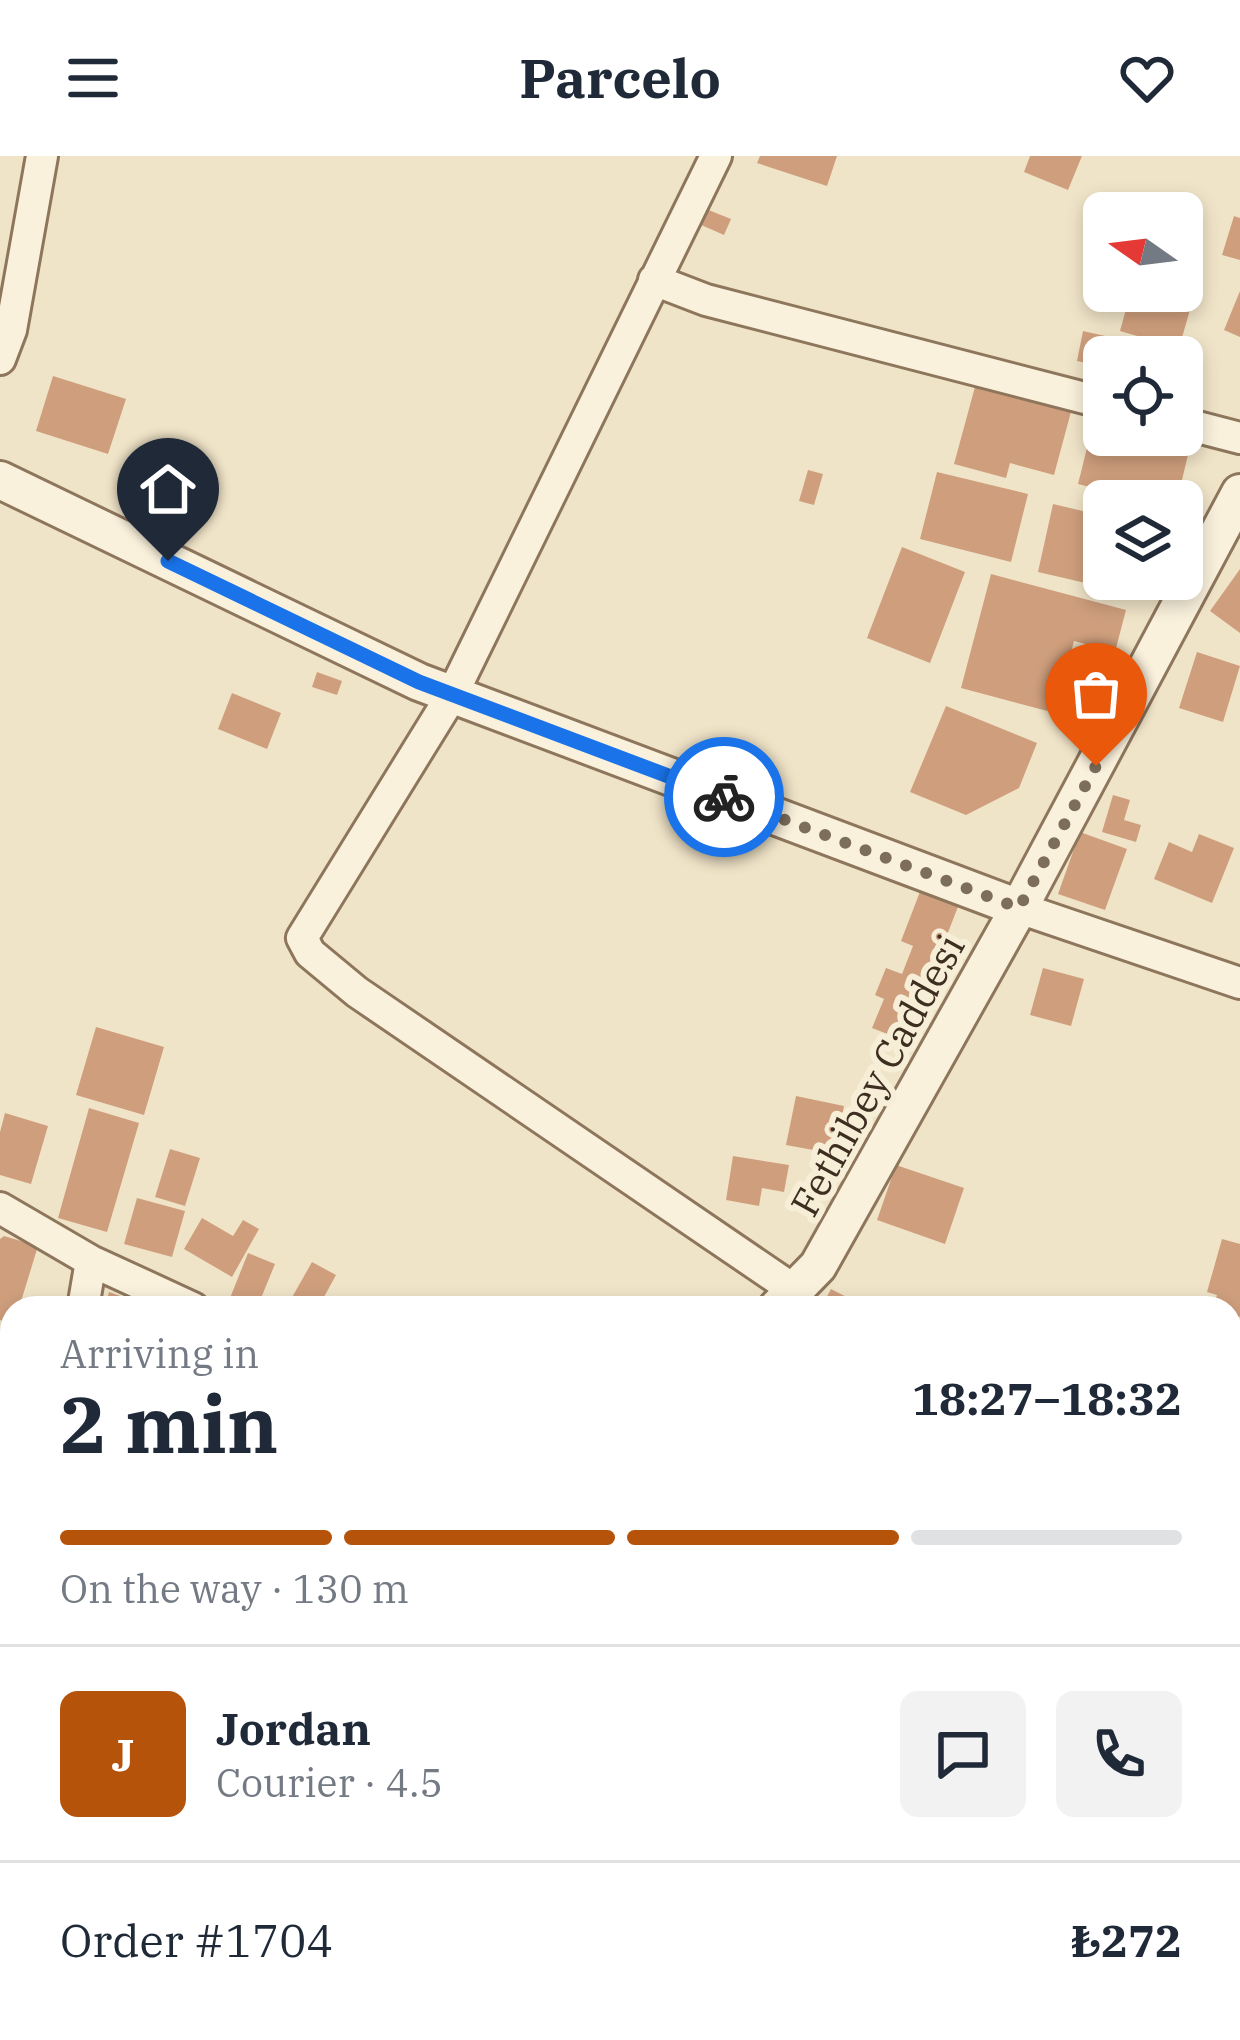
<!DOCTYPE html>
<meta charset="utf-8">
<style>
:root{--surface:#fff;--page:#f2f2f3;--text:#1f2937;--muted:#747a83;--line:#e0e1e3;--accent:#b45309}
body{margin:0;font-family:"IBM Plex Serif",serif;background:var(--page);color:var(--text);height:100vh;display:flex;flex-direction:column;font-size:45px;white-space:nowrap}
*{box-sizing:border-box;margin:0}
p{font-size:39px;color:var(--muted)}
.icon{flex:none;width:66px;height:66px;fill:none;stroke:currentColor;stroke-width:2;stroke-linecap:round;stroke-linejoin:round}
.map{position:relative;flex:1;overflow:hidden}
.panel{position:absolute;left:0px;top:1140px;width:1242px;height:744px;display:flex;flex-direction:column;background:var(--surface);border-radius:36px 36px 0 0;box-shadow:0 6px 18px #0003}
.panel>*{flex:none}
.needle{width:78px;rotate:284deg}
.fabs{position:absolute;left:1083px;top:36px;display:grid;gap:24px}
.fabs a{display:grid;place-items:center;width:120px;height:120px;border-radius:18px;background:var(--surface);box-shadow:0 6px 18px #0003;font-size:60px}
.pin{position:absolute;display:grid;place-items:center;width:102px;height:102px;color:#fff;margin:-123px -51px;border-radius:50% 50% 50% 0;rotate:-45deg;box-shadow:0 0 12px #0007}
.pin .icon{rotate:45deg}
.courier{position:absolute;display:grid;place-items:center;width:120px;height:120px;margin:-60px;border:9px solid #1a73e8;border-radius:50%;background:#fff;color:#222;box-shadow:0 3px 15px #0007}
.head em{font-style:normal;font-weight:700}
.head div{display:flex;flex-direction:column-reverse}
.head{display:flex;align-items:center;justify-content:space-between;height:204px;padding:0 60px}
h1{font-size:78px;font-weight:700;line-height:90px}
.bar{display:grid;grid-template-columns:repeat(4,1fr);gap:18px 12px;align-content:center;height:144px;padding:0 60px}
.bar i{height:15px;border-radius:9px;background:var(--line)}
.bar .active{background:var(--accent)}
.bar p{grid-column:span 4}
.line{display:flex;align-items:center;gap:30px;padding:0 60px;border-top:3px solid var(--line)}
.line div{flex:1}
.round{display:grid;place-items:center;flex:none;width:126px;height:126px;border-radius:18px;background:var(--page)}
header{display:flex;justify-content:space-between;align-items:center;height:156px;padding:0 60px;background:var(--surface);font-size:54px;font-weight:700}
.map>svg:first-child{display:block}
.building{fill:#cf9f7d}
.lines{fill:none;stroke-linecap:round;stroke-linejoin:round}
.minor-casing{stroke:#8d765c;stroke-width:36}
.tertiary-casing{stroke:#8d765c;stroke-width:42}
.minor{stroke:#faf1dc;stroke-width:30}
.tertiary{stroke:#faf1dc;stroke-width:36}
.done{stroke:#7c6e5b;stroke-width:12;stroke-dasharray:0 21.6}
.route{stroke:#1a73e8;stroke-width:15}
.labels{text-anchor:middle;dominant-baseline:central;stroke-width:12;stroke-linejoin:round;paint-order:stroke}
.street-label{font-size:39px;fill:#3d2e20;stroke:#f7eed8}
</style>
<header><svg class="icon" aria-label="menu" viewBox="0 0 24 24"><path d="M4 6h16M4 12h16M4 18h16"/></svg>Parcelo<svg class="icon" aria-label="heart" viewBox="0 0 24 24"><path d="M12 20l-8-8c-3-5 5-10 8-4 3-6 11-1 8 4z"/></svg></header>
<div class="map">
<svg width="1240" height="1884" viewBox="0 0 1240 1884">
<rect width="100%" height="100%" fill="#f0e4c8"/>
<!-- building -->
<path class="building" d="M760,0H837L827,30L757,7Z
M1030,0H1082L1068,34L1024,16Z
M706,53L731,63L724,79L699,68Z
M1234,60L1240,62V104L1222,99Z
M1182,114L1200,119L1179,192L1120,175L1131,135H1182Z
M1240,135V181L1224,174Z
M1083,175L1114,182L1110,201H1104V211L1077,205Z
M53,220L126,243L108,298L36,275Z
M976,227L1072,252L1054,319L1010,307L1006,322L954,308Z
M1102,262L1104,279H1163L1191,286L1177,345H1146L1078,328L1087,292L1094,294Z
M808,314L823,318L814,349L799,345Z
M937,316L1028,338L1011,406L920,383Z
M1053,348L1104,360V423H1132L1129,437L1038,416Z
M902,391L965,416L930,507L867,482Z
M1240,413V477L1210,455Z
M991,418L1126,454L1115,496L1074,485L1055,557L961,532Z
M1197,496L1240,510L1223,566L1179,552Z
M317,516L342,525L337,539L312,531Z
M232,537L281,557L267,593L218,573Z
M946,550L1037,587L1019,632L966,659L910,636Z
M1113,639L1130,644L1124,664L1141,669L1136,686L1102,676Z
M1080,676L1127,693L1105,754L1058,738Z
M1199,678L1234,692L1212,747L1154,723L1169,686L1192,696Z
M923,728L961,743L906,885L872,872L884,843L875,839L886,812L902,818L913,790L901,785Z
M1043,812L1084,823L1071,870L1030,859Z
M96,871L164,891L144,959L76,939Z
M796,940L844,950L835,998L786,989Z
M89,952L139,967L107,1076L58,1062Z
M5,957L48,970L31,1028L0,1019V976Z
M170,993L200,1002L185,1050L155,1041Z
M733,1000L789,1009L784,1036L762,1032L759,1050L726,1044Z
M896,1009L964,1032L945,1088L877,1064Z
M137,1042L185,1055L172,1101L124,1088Z
M202,1062L233,1080L243,1064L259,1073L232,1121L184,1093Z
M4,1080L38,1090L19,1152H12V1168L0,1164V1083Z
M1222,1083L1240,1088V1161L1230,1158V1152H1213L1217,1139L1207,1136Z
M248,1097L275,1108L257,1152L228,1147Z
M312,1106L336,1119L318,1152H286Z
M831,1133L868,1152H821Z
M109,1136L151,1151V1152H104Z
M0,1189L12,1193V1231L0,1227Z
M1230,1271L1240,1274V1311L1235,1327L1230,1325Z
M0,1403L12,1405V1468L0,1466Z
M1230,1861L1240,1865V1884H1195L1200,1872H1230Z
M249,1872H297L298,1882L249,1884Z
M373,1872H427L424,1884H371Z
M799,1872L837,1882L836,1884H795Z
M905,1872H1073L1086,1875L1084,1884H902Z
M710,1873L727,1884H703Z"/>
<g class="lines">
<!-- minor casing -->
<g class="minor-casing">
<path id="minor" d="M716,0L452,539L302,782L310,797L357,836L794,1134
M654,124L706,144L1104,247
M0,203L11,174L42,0
M1182,267L1240,282
M1019,752L1240,827
M0,1052L91,1105L193,1152
M83,1152L91,1105
M1230,1393L1240,1396
M1094,1872L1108,1884
M758,1884L765,1872"/>
</g>
<!-- tertiary casing -->
<g class="tertiary-casing">
<path id="tertiary" d="M0,324L419,526L1019,752
M777,1152L818,1110L1019,752L1240,337
M356,1884L359,1872"/>
</g>
<!-- minor -->
<use href="#minor" class="minor"/>
<!-- tertiary -->
<use href="#tertiary" class="tertiary"/>
</g>
<g class="lines">
<!-- done -->
<path class="done" d="M724,641L1019,752L1096,610"/>
<!-- route -->
<path class="route" d="M168,405L419,526L724,641"/>
</g>
<g class="labels">
<!-- street labels -->
<g class="street-label">
<text transform="translate(877 919) rotate(-61)">Fethibey Caddesi</text>
</g>
</g>
</svg>
<div class="fabs">
<a><svg class="needle" viewBox="-14 -14 28 28"><path d="M0-13l5 13h-10z" fill="#e53935"/><path d="M0 13l5-13h-10z" fill="#747a83"/></svg></a>
<a><svg class="icon" aria-label="locate" viewBox="0 0 24 24"><circle cx="12" cy="12" r="6"/><path d="M12 2v4M12 18v4M2 12h4M18 12h4"/></svg></a>
<a><svg class="icon" aria-label="layers" viewBox="0 0 24 24"><path d="M12 4l9 5-9 5-9-5zM3 14l9 5 9-5"/></svg></a>
</div>
<div class="pin" style="left:1096px;top:610px;background:#ea580c"><svg class="icon" aria-label="bag" viewBox="0 0 24 24"><path d="M5 8h14l-1 12H6zM9 8a3 3 0 0 1 6 0"/></svg></div>
<div class="pin" style="left:168px;top:405px;background:#1f2937"><svg class="icon" aria-label="home" viewBox="0 0 24 24"><path d="M3 11l9-7 9 7M6 9v11h12V9"/></svg></div>
<div class="courier" style="left:724px;top:641px"><svg class="icon" aria-label="bike" viewBox="0 0 24 24"><circle cx="6" cy="16" r="4"/><circle cx="18" cy="16" r="4"/><path d="M6 16l4-8h5l3 8M10 8l3 8H6M13 5h3"/></svg></div>
<section class="panel">
<div class="head"><div><h1>2 min</h1><p>Arriving in</p></div><em>18:27–18:32</em></div>
<div class="bar"><i class="active"></i><i class="active"></i><i class="active"></i><i></i><p>On the way · 130 m</p></div>
<div class="line" style="height:216px"><b class="round" style="background:var(--accent);color:#fff">J</b><div><b>Jordan</b><p>Courier · 4.5</p></div><a class="round"><svg class="icon" aria-label="chat" viewBox="0 0 24 24"><path d="M4 5h16v11H9l-5 4z"/></svg></a><a class="round"><svg class="icon" aria-label="phone" viewBox="0 0 24 24"><path d="M5 4h4l2 5-3 2q2 4 5 5l2-3 5 2v4C11 20 4 13 5 4z"/></svg></a></div>
<div class="line" style="height:156px"><div>Order #1704</div><b>₺272</b></div>
</section>
</div>
